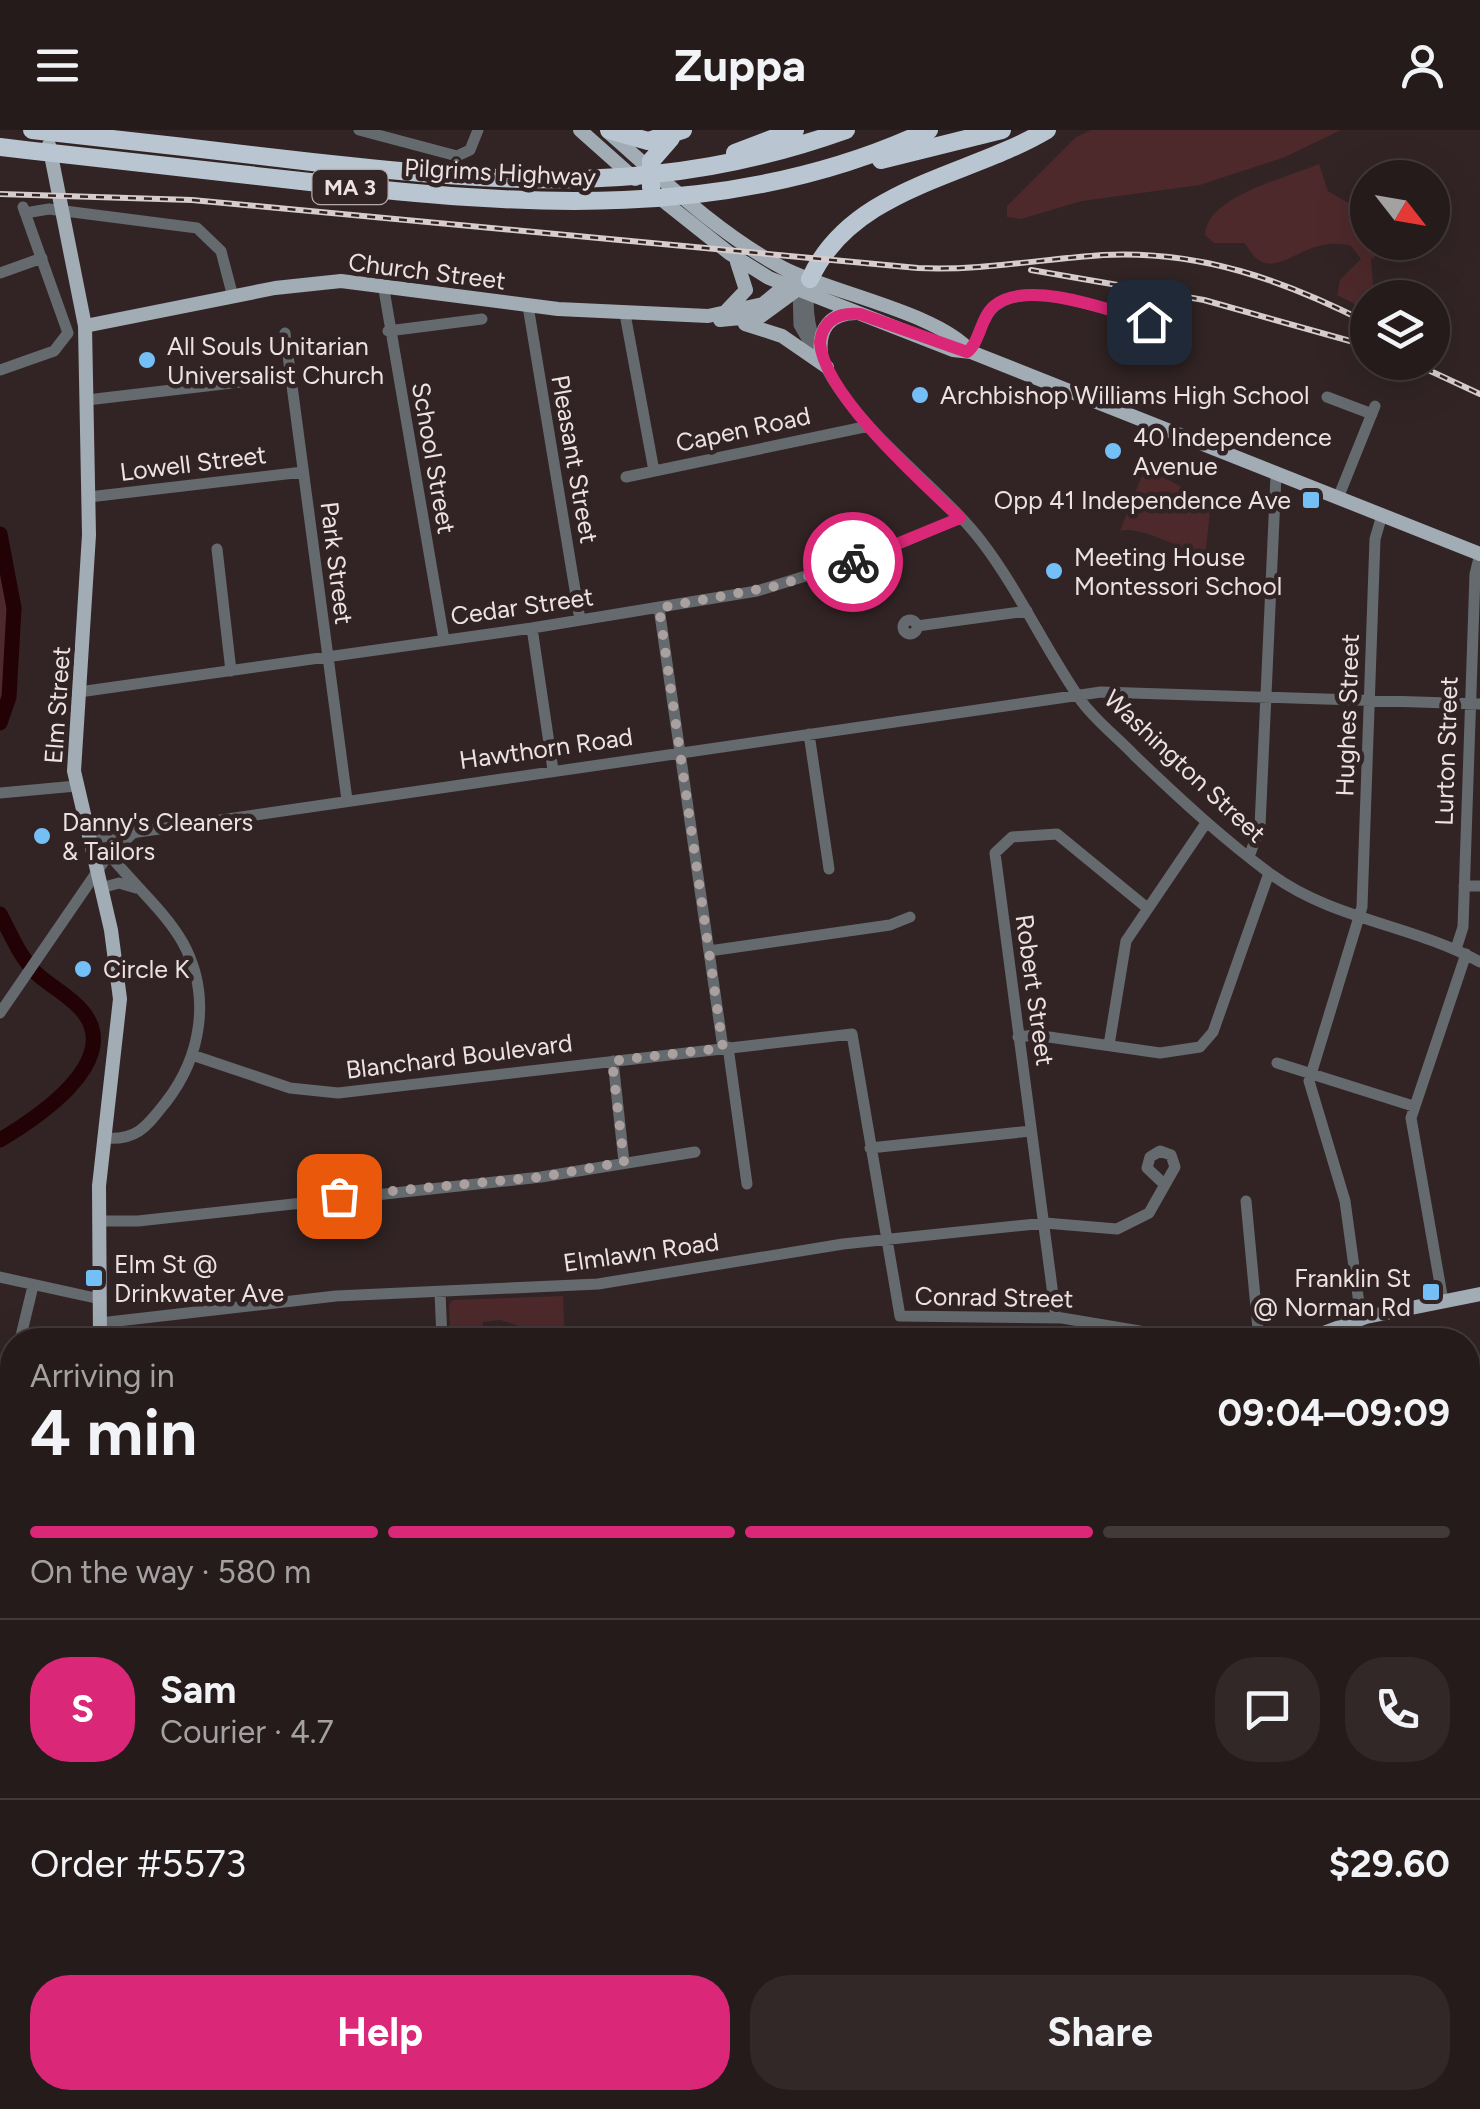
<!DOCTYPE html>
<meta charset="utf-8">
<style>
:root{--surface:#261b1b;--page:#322828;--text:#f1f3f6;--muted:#a4a1a3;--line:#42393a;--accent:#db2777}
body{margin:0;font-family:Figtree,sans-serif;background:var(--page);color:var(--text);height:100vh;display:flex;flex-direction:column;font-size:38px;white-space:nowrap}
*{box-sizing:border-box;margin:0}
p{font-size:32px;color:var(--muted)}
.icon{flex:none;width:55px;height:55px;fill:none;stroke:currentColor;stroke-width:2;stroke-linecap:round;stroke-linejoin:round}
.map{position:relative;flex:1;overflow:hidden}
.panel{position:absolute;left:0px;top:1198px;width:1480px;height:782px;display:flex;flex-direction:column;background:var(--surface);border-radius:40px 40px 0 0;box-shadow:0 10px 40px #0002,0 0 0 2px var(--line)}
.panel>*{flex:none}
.needle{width:65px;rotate:121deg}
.fabs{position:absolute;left:1350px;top:30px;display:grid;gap:20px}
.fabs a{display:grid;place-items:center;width:100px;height:100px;border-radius:50%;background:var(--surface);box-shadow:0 10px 40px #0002,0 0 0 2px var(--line);font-size:50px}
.pin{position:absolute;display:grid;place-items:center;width:85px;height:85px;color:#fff;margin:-42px;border-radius:20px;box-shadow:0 5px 15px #0006}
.courier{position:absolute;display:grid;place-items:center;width:100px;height:100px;margin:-50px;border:8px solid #db2777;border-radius:50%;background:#fff;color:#222;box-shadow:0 2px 12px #0007}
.head em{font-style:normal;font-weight:700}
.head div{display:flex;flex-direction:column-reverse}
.head{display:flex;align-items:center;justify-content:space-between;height:170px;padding:0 30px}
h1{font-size:65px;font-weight:700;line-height:75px}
.bar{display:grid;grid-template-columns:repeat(4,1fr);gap:15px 10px;align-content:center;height:120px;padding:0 30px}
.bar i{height:12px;border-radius:8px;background:var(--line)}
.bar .selected{background:var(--accent)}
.bar p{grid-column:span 4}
.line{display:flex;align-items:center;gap:25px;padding:0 30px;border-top:2px solid var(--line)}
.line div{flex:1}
.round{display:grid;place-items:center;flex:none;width:105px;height:105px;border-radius:40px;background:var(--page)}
.button{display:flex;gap:20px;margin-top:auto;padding:20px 30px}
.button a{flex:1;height:115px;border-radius:40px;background:var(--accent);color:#fff;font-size:40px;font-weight:700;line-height:115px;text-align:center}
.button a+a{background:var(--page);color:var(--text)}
header{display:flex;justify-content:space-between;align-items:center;height:130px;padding:0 30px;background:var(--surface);font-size:45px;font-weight:700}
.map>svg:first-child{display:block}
.green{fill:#4d292b}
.water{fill:#230205}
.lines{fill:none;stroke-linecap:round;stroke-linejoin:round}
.stream{stroke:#230205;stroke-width:2.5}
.river{stroke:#230205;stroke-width:15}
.minor{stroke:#656a6e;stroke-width:11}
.major{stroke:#a1acb5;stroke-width:14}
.highway{stroke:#b9c6d1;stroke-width:18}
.rail-casing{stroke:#d7cdcd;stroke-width:6}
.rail{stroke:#322424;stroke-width:2.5;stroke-dasharray:8;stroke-linecap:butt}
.done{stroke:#aba0a0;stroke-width:10;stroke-dasharray:0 18}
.route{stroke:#db2777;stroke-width:12}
.poi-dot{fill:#74c0f6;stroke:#322424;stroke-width:4}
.labels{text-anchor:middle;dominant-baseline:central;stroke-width:9;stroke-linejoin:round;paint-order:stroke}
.shield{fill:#322424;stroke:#b4a9a9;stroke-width:2.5}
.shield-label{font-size:22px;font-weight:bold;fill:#ece2e2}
.street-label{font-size:25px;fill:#ece2e2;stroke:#322424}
.poi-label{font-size:25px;fill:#ece2e2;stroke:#322424;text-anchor:start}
</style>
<header><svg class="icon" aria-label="menu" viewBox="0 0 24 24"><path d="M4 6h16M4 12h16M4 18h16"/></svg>Zuppa<svg class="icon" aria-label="person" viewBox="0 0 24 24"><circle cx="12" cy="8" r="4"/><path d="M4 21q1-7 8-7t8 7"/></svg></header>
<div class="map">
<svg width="1480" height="1979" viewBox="0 0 1480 1979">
<rect width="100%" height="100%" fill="#322424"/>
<!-- green -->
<path class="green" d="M1091,0H1341L1285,27L1200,55L1082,71L1021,89L1007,87V76L1076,7Z
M1319,34L1328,61L1367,84L1368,112L1389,113L1371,130L1374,167L1368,168L1367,180L1337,165L1340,150L1361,129L1351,116C1308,104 1284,144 1260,131C1253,127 1249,118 1244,113H1214L1205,105C1206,66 1287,48 1319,34Z
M1145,338L1211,372L1205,427C1183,420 1140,395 1120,401Z
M0,400L14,478L6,580L0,588Z
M563,1166L565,1210L500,1190L483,1192V1204L450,1206L449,1174L453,1170Z
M1468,1493L1480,1498V1966L1468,1960Z
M171,1968H811L818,1979H167Z"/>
<!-- water -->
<path class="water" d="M877,1968H984L977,1979H880Z"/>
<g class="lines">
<!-- stream -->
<path class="stream" d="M604,1979L614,1968"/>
<!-- river -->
<path class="river" d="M0,404L14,478L9,567L0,593
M0,784C11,804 19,826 36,843C51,857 71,866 84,883C122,933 35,989 0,1010"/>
<!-- minor -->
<path class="minor" d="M359,0L457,26L470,20L478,0
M25,83L49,79L197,98L221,121L233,167
M0,143L42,128
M383,154L444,510
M798,155L799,195L817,226
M809,157C796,264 927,339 982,412C1020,462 1046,521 1082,572C1097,592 1118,608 1135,626C1179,668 1223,709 1272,745C1334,790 1413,795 1480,832
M528,176L580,490
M625,184L654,341
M388,201L482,189
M285,203L347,670
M971,222C977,209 981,191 991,180C1026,140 1132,193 1176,197
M0,240L54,221L68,203L23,77
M1327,267L1372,284
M87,270L291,246
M626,347L869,296
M89,367L303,342
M1338,368L1375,276
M217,419L231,541
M659,478L723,918
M903 497a7 7 0 1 1 14 0a7 7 0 1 1-14 0Z
M917,496L1027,481
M532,498L553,640
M79,562L532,498L757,461L870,426L960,388
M809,604L829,739
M0,663L76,656
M90,709L1101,562L1480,574
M1249,727L1260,696L1276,345
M1464,756H1480
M101,758L119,753L136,758
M1456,819L1463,797L1475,444L1480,424
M709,821L890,795L910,787
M0,883L105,730L134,702
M1018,907L1035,905L1160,923L1200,917L1213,902L1269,743
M1109,915L1126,811L1206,693
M728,917L747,1054
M195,926L290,958L338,963L852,904L900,1186L1062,1188L1193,1210
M613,931L624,1032
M1277,933L1413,976
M104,1008C137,1011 147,996 166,972C201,927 212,866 183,813C165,781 132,753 109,724
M870,1018L1031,1001
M1246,1071L1259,1210
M98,1091H138L541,1047L695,1022
M0,1147L100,1169
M440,1162L442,1210
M1443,1171L1411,988L1466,824
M1056,1188L995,723L1012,707L1057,704L1146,777
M1361,1188L1345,1071L1309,951L1362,777L1375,409L1382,385
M1349,1192L1354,1210
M100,1193L336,1166L598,1154L843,1114L1045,1093L1117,1099L1149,1083L1175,1037L1171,1025L1160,1021L1150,1027L1147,1038L1164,1054
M20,1210L33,1156
M0,1264L7,1265L12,1241
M1468,1308H1480
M1468,1392L1478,1435L1476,1450
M0,1408H12"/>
<!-- major -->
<path class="major" d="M580,0L635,49
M608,2C663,50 719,104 783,138C831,163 939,183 971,222
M49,15L85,196L89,405L74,641L111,800L120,869L99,1056L100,1210
M656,65L729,123L769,148L953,220L971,222L1480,424
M727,180L746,160L737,132
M720,190L761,186L802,156
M745,194L782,206L827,237
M85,196L275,158L341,151L558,179L708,186L763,174L798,145
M821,224C818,199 830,183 856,183
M1305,1210L1366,1187L1480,1164
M0,1799L12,1794
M0,1956L12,1903"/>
<!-- highway -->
<path class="highway" d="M32,0C125,10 219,21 312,32C506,53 658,67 846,0
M609,0L648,11L683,0
M0,17C103,29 206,40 310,52C519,76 732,93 929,0
M735,23L795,0
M881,30L1002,0
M651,58V31L671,8
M810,149C852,57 968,47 1047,0"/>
<!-- rail casing -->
<g class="rail-casing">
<path id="rail" d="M0,64L192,70L918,138C981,141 1041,129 1103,125C1200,120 1283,150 1368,193
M1031,140L1204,170L1368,216
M1411,232L1480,264
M0,1485L12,1483
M819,1968L827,1979"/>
</g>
<!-- rail -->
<use href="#rail" class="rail"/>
</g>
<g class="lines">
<!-- done -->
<path class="done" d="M339,1066L541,1047L624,1032L612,931L723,918L659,478L776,456L853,432"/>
<!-- route -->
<path class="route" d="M853,432L960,388C922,352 823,264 820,212C823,190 838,182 860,184L967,222C980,213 980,188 994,176C1027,148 1112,181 1149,192"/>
</g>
<!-- markers -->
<g class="poi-dot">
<circle cx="147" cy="230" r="10"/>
<circle cx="920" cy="265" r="10"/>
<circle cx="1113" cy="321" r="10"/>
<rect x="1301" y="360" width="20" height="20" rx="5"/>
<circle cx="1054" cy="441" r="10"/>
<circle cx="42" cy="706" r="10"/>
<circle cx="83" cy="839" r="10"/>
<rect x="84" y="1138" width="20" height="20" rx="5"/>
<rect x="1421" y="1152" width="20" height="20" rx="5"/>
</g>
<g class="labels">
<!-- shield labels -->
<rect class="shield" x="312.5" y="40" width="75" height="34" rx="8"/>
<g class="shield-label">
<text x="350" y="57">MA 3</text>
</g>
<!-- street labels -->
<g class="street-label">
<text transform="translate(500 42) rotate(3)">Pilgrims Highway</text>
<text transform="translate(427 141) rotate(7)">Church Street</text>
<text transform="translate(743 299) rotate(-12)">Capen Road</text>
<text transform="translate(434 328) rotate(80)">School Street</text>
<text transform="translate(575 329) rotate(80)">Pleasant Street</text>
<text transform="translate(193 333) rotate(-7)">Lowell Street</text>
<text transform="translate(337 433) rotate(83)">Park Street</text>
<text transform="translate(522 476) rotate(-8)">Cedar Street</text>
<text transform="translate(57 575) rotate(-86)">Elm Street</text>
<text transform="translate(1347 585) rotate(-88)">Hughes Street</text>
<text transform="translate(546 618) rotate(-8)">Hawthorn Road</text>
<text transform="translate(1446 621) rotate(-88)">Lurton Street</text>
<text transform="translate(1185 636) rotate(43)">Washington Street</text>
<text transform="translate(1035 860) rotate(82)">Robert Street</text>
<text transform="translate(459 926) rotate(-7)">Blanchard Boulevard</text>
<text transform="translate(641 1122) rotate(-8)">Elmlawn Road</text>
<text transform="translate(994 1167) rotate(1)">Conrad Street</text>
</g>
<!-- poi labels -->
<g class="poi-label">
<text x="167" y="216">All Souls Unitarian<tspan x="167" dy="29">Universalist Church</tspan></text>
<text x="940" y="265">Archbishop Williams High School</text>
<text x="1133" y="307">40 Independence<tspan x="1133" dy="29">Avenue</tspan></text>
<text x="1291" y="370" text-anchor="end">Opp 41 Independence Ave</text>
<text x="1074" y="427">Meeting House<tspan x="1074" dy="29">Montessori School</tspan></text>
<text x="62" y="692">Danny's Cleaners<tspan x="62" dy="29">&amp; Tailors</tspan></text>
<text x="103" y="839">Circle K</text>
<text x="114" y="1134">Elm St @<tspan x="114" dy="29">Drinkwater Ave</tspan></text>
<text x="1411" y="1148" text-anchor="end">Franklin St<tspan x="1411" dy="29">@ Norman Rd</tspan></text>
</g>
</g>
</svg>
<div class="fabs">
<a><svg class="needle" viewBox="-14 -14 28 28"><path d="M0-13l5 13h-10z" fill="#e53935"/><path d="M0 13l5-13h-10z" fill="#a4a1a3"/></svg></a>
<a><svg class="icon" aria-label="layers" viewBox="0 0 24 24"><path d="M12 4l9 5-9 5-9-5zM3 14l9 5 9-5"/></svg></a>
</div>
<div class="pin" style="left:339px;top:1066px;background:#ea580c"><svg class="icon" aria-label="bag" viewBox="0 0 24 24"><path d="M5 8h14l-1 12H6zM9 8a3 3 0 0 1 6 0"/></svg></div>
<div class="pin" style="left:1149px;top:192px;background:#1f2937"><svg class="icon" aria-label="home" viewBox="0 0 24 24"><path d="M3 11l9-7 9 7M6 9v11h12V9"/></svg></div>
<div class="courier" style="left:853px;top:432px"><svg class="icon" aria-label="bike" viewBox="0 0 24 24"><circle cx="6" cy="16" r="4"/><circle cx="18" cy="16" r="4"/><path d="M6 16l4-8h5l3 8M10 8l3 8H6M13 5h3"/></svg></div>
<section class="panel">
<div class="head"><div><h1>4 min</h1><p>Arriving in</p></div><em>09:04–09:09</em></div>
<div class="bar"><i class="selected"></i><i class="selected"></i><i class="selected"></i><i></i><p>On the way · 580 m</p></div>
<div class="line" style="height:180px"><b class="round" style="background:var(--accent);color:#fff">S</b><div><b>Sam</b><p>Courier · 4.7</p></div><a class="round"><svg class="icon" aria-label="chat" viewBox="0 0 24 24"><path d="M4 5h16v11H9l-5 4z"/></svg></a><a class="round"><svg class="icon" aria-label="phone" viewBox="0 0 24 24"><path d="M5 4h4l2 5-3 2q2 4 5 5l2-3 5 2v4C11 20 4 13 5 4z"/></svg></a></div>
<div class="line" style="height:130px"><div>Order #5573</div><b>$29.60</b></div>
<div class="button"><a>Help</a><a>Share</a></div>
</section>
</div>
